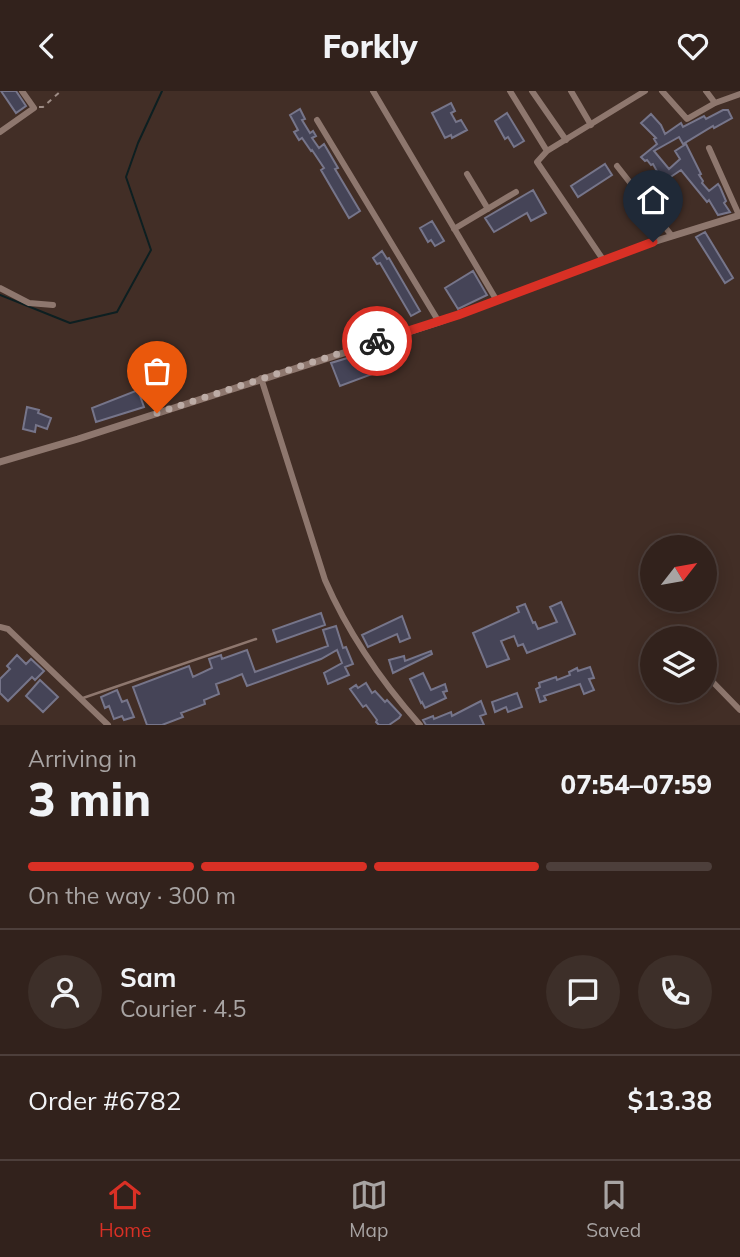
<!DOCTYPE html>
<meta charset="utf-8">
<style>
:root{--surface:#32221c;--page:#3d2f29;--text:#f1f3f6;--muted:#a8a4a3;--line:#4d3f3b;--accent:#d93025}
body{margin:0;font-family:Mulish,sans-serif;background:var(--page);color:var(--text);height:100vh;display:flex;flex-direction:column;font-size:26px;white-space:nowrap}
*{box-sizing:border-box;margin:0}
p{font-size:23px;color:var(--muted)}
.icon{flex:none;width:38px;height:38px;fill:none;stroke:currentColor;stroke-width:2;stroke-linecap:round;stroke-linejoin:round}
.map{position:relative;height:634px;overflow:hidden}
.drawer{display:flex;flex-direction:column;background:var(--surface);flex:1}
.drawer>*{flex:none}
.needle{width:46px;rotate:59deg}
.tools{position:absolute;left:640px;top:444px;display:grid;gap:14px}
.tools a{display:grid;place-items:center;width:77px;height:77px;border-radius:50%;background:var(--surface);box-shadow:0 4px 18px #0003,0 0 0 2px var(--line);font-size:35px}
.pin{position:absolute;display:grid;place-items:center;width:60px;height:60px;color:#fff;margin:-72px -30px;border-radius:50% 50% 50% 0;rotate:-45deg;box-shadow:0 0 7px #0007}
.pin .icon{rotate:45deg}
.courier{position:absolute;display:grid;place-items:center;width:70px;height:70px;margin:-35px;border:5px solid #d93025;border-radius:50%;background:#fff;color:#222;box-shadow:0 2px 9px #0007}
.headline em{font-style:normal;font-weight:800}
.headline div{display:flex;flex-direction:column-reverse}
.headline{display:flex;align-items:center;justify-content:space-between;height:119px;padding:0 28px}
h1{font-size:46px;font-weight:800;line-height:52px}
.bar{display:grid;grid-template-columns:repeat(4,1fr);gap:10px 7px;align-content:center;height:84px;padding:0 28px}
.bar i{height:9px;border-radius:5px;background:var(--line)}
.bar .selected{background:var(--accent)}
.bar p{grid-column:span 4}
.line{display:flex;align-items:center;gap:18px;padding:0 28px;border-top:2px solid var(--line)}
.line div{flex:1}
.round{display:grid;place-items:center;flex:none;width:74px;height:74px;border-radius:37px;background:var(--page)}
header{display:flex;justify-content:space-between;align-items:center;height:91px;padding:0 28px;background:var(--surface);font-size:32px;font-weight:800}
.tab-bar{display:flex;justify-content:space-around;align-items:center;height:98px;border-top:2px solid var(--line);background:var(--surface);font-size:19px;color:var(--muted)}
.tab-bar a{display:grid;justify-items:center;gap:4px}
.tab-bar .selected{color:var(--accent)}
.map>svg:first-child{display:block}
.lines{fill:none;stroke-linecap:round;stroke-linejoin:round}
.stream{stroke:#0d1f21;stroke-width:2}
.building{fill:#454457;stroke:#76758a;stroke-width:2}
.path{stroke:#9e8d86;stroke-width:2;stroke-dasharray:5 5;stroke-linecap:butt}
.service{stroke:#8e776e;stroke-width:2.5}
.minor{stroke:#8e776e;stroke-width:6}
.tertiary{stroke:#8e776e;stroke-width:7}
.done{stroke:#bcaca6;stroke-width:7;stroke-dasharray:0 12.6}
.route{stroke:#d93025;stroke-width:9}
</style>
<header><svg class="icon" aria-label="back" viewBox="0 0 24 24"><path d="M15 5l-7 7 7 7"/></svg>Forkly<svg class="icon" aria-label="heart" viewBox="0 0 24 24"><path d="M12 20l-8-8c-3-5 5-10 8-4 3-6 11-1 8 4z"/></svg></header>
<div class="map">
<svg width="740" height="634" viewBox="0 0 740 634">
<rect width="100%" height="100%" fill="#422e26"/>
<g class="lines">
<!-- stream -->
<path class="stream" d="M0,204L70,232L117,221L151,159L126,86L138,52L162,0"/>
</g>
<!-- building -->
<path class="building" d="M1,0H16L26,15L16,22Z
M451,12L455,20L451,22L456,31L461,29L467,39L452,47L451,44L445,47L432,22Z
M300,18L305,28L302,29L310,42L313,40L316,45L312,47L319,57L324,53L338,77L335,78L360,120L349,127L321,79L324,77L312,59L311,60L302,47L299,49L294,41L298,39L290,24Z
M723,19H728L732,27L714,37L713,35L683,53L679,46L654,60L669,78L680,68L675,60L686,53L701,83L699,84L703,90L702,92L709,100L718,93L720,96L726,110L724,112L730,121L718,124L709,109L707,111L681,79L663,91L653,73L651,74L647,69L645,70L641,66L657,53L654,48L656,47L641,32L651,23L661,34L665,43L681,32L683,36L704,25L706,28Z
M507,22L524,50L514,56L508,46L505,48L495,30Z
M605,73L612,84L578,106L571,95Z
M533,99L546,122L531,130L527,122L494,141L485,127Z
M432,130L444,150L435,155L431,149L428,151L420,137Z
M705,141L733,187L725,192L696,146Z
M382,160L387,168L389,167L420,220L411,225L380,172L377,173L373,167Z
M473,180L487,204L458,218L445,197Z
M367,261L375,282L340,295L331,272Z
M138,299L144,316L96,331L92,317Z
M27,316L39,319L38,322L51,327L47,338L36,334L35,341L23,338Z
M561,511L575,543L527,562L523,553L518,555L514,545L501,550L509,568L487,576L473,542L519,521L517,516L525,513L533,532L535,531L538,538L557,531L550,516Z
M321,522L325,534L277,551L273,539Z
M402,525L410,547L400,551L397,543L368,556L362,544Z
M336,535L343,557L346,556L353,573L345,576L349,584L328,593L324,582L342,572L337,559L321,568L247,595L242,583L230,588L216,593L219,603L204,609L205,613L181,622L183,626L162,634H147L133,596L189,575L193,586L212,577L209,568L221,564L222,568L247,559L255,581L328,555L323,539Z
M431,560L432,563L393,582L389,569L404,565L405,570Z
M17,564L26,573L31,568L44,580L35,589L32,586L8,610L0,602V588L10,578L7,575Z
M590,576L594,587L589,588L594,599L584,603L580,593L544,605L546,609L540,611L536,598L540,596L539,592L556,586L557,589L570,584L569,581L577,577L578,580Z
M423,582L431,599L445,593L447,600L443,601L446,607L425,617L422,611L421,612L410,588Z
M40,589L58,606L43,621L26,605Z
M366,592L372,602L375,600L385,611L387,609L401,624L399,627L389,634H379L376,631L377,629L366,614L363,616L350,598L356,594L358,597Z
M117,599L122,611L127,609L134,626L124,629L122,625L114,628L109,615L105,617L101,606Z
M517,602L522,616L508,621L506,616L495,621L492,611Z
M481,610L486,623L480,625L484,634H426L423,629L433,625L434,628L451,621L452,625Z"/>
<g class="lines">
<!-- path -->
<path class="path" d="M39,16H43L61,0"/>
<!-- service -->
<path class="service" d="M83,607L256,548"/>
<!-- minor -->
<path class="minor" d="M373,0L497,210
M510,0L547,60
M532,0L566,49
M571,0L591,34
M662,0L687,28L715,12L740,3
M706,0L715,12
M317,29L439,231
M0,41L34,17L22,0
M709,57L739,124
M617,75L672,145
M467,83L488,118
M454,138L516,101
M604,170L537,71L547,60L645,0
M0,197L29,212L53,214
M261,287L325,489C348,542 382,591 420,634
M0,536L8,538L108,634
M667,546L669,548
M705,583L740,619"/>
<!-- tertiary -->
<path class="tertiary" d="M0,371L78,348L439,231L653,151L740,124"/>
</g>
<g class="lines">
<!-- done -->
<path class="done" d="M157,322L377,250"/>
<!-- route -->
<path class="route" d="M377,250L458,224L653,151"/>
</g>
</svg>
<div class="tools">
<a><svg class="needle" viewBox="-14 -14 28 28"><path d="M0-13l5 13h-10z" fill="#e53935"/><path d="M0 13l5-13h-10z" fill="#a8a4a3"/></svg></a>
<a><svg class="icon" aria-label="layers" viewBox="0 0 24 24"><path d="M12 4l9 5-9 5-9-5zM3 14l9 5 9-5"/></svg></a>
</div>
<div class="pin" style="left:157px;top:322px;background:#ea580c"><svg class="icon" aria-label="bag" viewBox="0 0 24 24"><path d="M5 8h14l-1 12H6zM9 8a3 3 0 0 1 6 0"/></svg></div>
<div class="pin" style="left:653px;top:151px;background:#1f2937"><svg class="icon" aria-label="home" viewBox="0 0 24 24"><path d="M3 11l9-7 9 7M6 9v11h12V9"/></svg></div>
<div class="courier" style="left:377px;top:250px"><svg class="icon" aria-label="bike" viewBox="0 0 24 24"><circle cx="6" cy="16" r="4"/><circle cx="18" cy="16" r="4"/><path d="M6 16l4-8h5l3 8M10 8l3 8H6M13 5h3"/></svg></div>
</div>
<section class="drawer">
<div class="headline"><div><h1>3 min</h1><p>Arriving in</p></div><em>07:54–07:59</em></div>
<div class="bar"><i class="selected"></i><i class="selected"></i><i class="selected"></i><i></i><p>On the way · 300 m</p></div>
<div class="line" style="height:126px"><a class="round"><svg class="icon" aria-label="person" viewBox="0 0 24 24"><circle cx="12" cy="8" r="4"/><path d="M4 21q1-7 8-7t8 7"/></svg></a><div><b>Sam</b><p>Courier · 4.5</p></div><a class="round"><svg class="icon" aria-label="chat" viewBox="0 0 24 24"><path d="M4 5h16v11H9l-5 4z"/></svg></a><a class="round"><svg class="icon" aria-label="phone" viewBox="0 0 24 24"><path d="M5 4h4l2 5-3 2q2 4 5 5l2-3 5 2v4C11 20 4 13 5 4z"/></svg></a></div>
<div class="line" style="height:91px"><div>Order #6782</div><b>$13.38</b></div>
</section>
<nav class="tab-bar">
<a class="selected"><svg class="icon" aria-label="home" viewBox="0 0 24 24"><path d="M3 11l9-7 9 7M6 9v11h12V9"/></svg>Home</a>
<a><svg class="icon" aria-label="map" viewBox="0 0 24 24"><path d="M3 6l6-2 6 2 6-2v14l-6 2-6-2-6 2zM9 4v14M15 6v14"/></svg>Map</a>
<a><svg class="icon" aria-label="saved" viewBox="0 0 24 24"><path d="M7 4h10v16l-5-4-5 4z"/></svg>Saved</a>
</nav>
